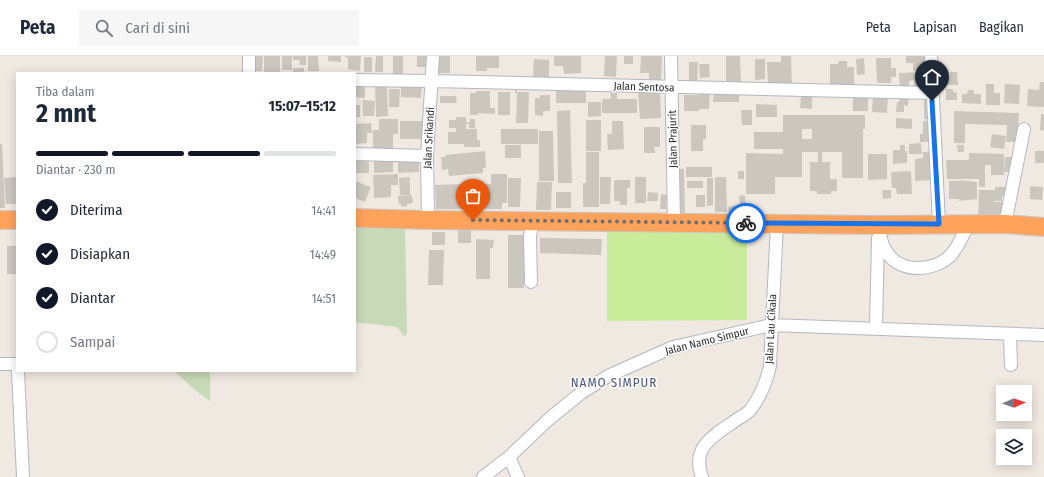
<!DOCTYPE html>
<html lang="id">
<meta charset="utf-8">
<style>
:root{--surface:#fff;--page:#f6f6f7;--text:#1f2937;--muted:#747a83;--line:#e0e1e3;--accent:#111827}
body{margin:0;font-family:"Fira Sans Condensed",sans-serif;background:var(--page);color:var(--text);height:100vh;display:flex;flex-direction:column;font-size:15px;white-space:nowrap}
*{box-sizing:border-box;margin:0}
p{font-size:13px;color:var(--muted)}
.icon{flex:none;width:22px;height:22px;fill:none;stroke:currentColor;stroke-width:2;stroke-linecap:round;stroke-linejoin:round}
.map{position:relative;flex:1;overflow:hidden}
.sheet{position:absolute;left:16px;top:16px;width:340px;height:300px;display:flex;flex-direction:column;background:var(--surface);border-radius:0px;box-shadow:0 2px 10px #0003}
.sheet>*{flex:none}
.needle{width:26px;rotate:88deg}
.fabs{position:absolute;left:996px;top:329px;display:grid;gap:8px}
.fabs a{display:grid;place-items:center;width:36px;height:36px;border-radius:0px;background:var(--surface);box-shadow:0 2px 10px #0003;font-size:20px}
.pin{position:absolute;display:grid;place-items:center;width:34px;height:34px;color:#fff;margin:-41px -17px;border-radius:50% 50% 50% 0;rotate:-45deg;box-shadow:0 0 4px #0007}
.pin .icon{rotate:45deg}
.courier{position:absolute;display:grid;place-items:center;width:40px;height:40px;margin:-20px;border:3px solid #1a73e8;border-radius:50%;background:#fff;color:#222;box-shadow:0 1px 5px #0007}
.headline em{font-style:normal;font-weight:700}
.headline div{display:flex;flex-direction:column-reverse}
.headline{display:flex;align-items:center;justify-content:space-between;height:68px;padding:0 20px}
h1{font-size:26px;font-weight:700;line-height:30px}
.bar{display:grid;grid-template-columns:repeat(4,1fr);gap:6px 4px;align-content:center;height:48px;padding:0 20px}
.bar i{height:5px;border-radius:3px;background:var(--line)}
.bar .selected{background:var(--accent)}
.bar p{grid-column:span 4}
ol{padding:0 20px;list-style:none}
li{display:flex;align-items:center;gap:12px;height:44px}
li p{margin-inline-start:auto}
li .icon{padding:4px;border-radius:50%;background:var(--accent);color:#fff;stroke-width:4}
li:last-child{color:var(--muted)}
li i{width:22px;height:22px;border:2px solid var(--line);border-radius:50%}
header{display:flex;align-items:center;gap:24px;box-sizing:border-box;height:56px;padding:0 20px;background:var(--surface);border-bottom:1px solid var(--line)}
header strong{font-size:19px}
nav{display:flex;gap:22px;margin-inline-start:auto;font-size:14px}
.search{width:280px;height:36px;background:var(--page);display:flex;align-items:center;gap:10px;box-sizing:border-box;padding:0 14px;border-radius:0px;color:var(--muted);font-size:15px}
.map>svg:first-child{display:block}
.cemetery{fill:#c8d9b8}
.pitch{fill:#c9ec9a}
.building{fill:#cbc7bf;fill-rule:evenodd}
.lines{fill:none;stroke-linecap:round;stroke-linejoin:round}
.minor-casing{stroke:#b4b7c1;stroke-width:14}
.highway-casing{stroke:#c9c9c9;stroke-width:20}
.minor{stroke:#fff;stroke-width:12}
.highway{stroke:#ffa35c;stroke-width:18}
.done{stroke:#726f6d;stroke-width:4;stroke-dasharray:0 7.2}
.route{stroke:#1a73e8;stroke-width:5}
.labels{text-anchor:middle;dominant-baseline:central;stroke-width:3;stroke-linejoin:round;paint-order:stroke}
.street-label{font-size:11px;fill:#2e2e2e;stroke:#fff}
.quarter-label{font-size:13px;letter-spacing:1px;fill:#4d5680;stroke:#fff}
</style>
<header>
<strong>Peta</strong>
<div class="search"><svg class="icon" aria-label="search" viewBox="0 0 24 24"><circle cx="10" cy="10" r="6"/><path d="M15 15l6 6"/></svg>Cari di sini</div>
<nav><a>Peta</a><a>Lapisan</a><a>Bagikan</a></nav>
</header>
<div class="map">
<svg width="1044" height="421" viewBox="0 0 1044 421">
<rect width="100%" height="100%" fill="#efe9e1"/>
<!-- cemetery -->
<path class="cemetery" d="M355,170L405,171L407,278L404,280L397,271L355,266Z
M174,315H210V345L196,335Z"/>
<!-- pitch -->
<path class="pitch" d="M747,173V264L607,265V174Z"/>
<!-- building -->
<path class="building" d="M255,0H263L262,15H254Z
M264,0H280V17H264Z
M282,0H292V14H282Z
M293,0H306V9H299L300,4H293Z
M308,0H318L319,15H308Z
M328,0H341V6L328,5Z
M345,0H361L360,15L348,13V2L345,1Z
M376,0H383V16H375Z
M393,0H403V21H393Z
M417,0H428V11H417Z
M437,0H450V17H437Z
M476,0H499V12H487V15H476Z
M554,0H581V17L564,18L563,10H554Z
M605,0H617L616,21L604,20Z
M624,0H633V8H624Z
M641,0H662L661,27H649V17H640Z
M726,0H740L741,28H726Z
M781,0H791L792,29H768L767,6H781Z
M906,0H928V15H913V7H906Z
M364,1H372V16H364Z
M864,2L865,18L857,19L856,3Z
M876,2H891V12H896V21H891V27H877Z
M534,3L549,4V22H533Z
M755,3H765V23L755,24Z
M839,5H847V11H854V31H830V8H838Z
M689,6H698L697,27H689Z
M699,8H709L710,21L700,22Z
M293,12H304V17H293Z
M929,16L930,32H914V24L909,25V32H900L899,17Z
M950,16H957L958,29H943L942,22H950Z
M1040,26H1044V51L1027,50L1028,33L1039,34Z
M986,28H994V37H1000V49H986Z
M1005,28L1020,29L1019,48L1004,47Z
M401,29H422L421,42L401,41Z
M355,30H365V42L355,41Z
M511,30H519V33H517V36H529L528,67H516L517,37H515V33H511Z
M375,31H387L388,60L376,61Z
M389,33H400L399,51H389Z
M556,33H586V47H556Z
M946,33H953V36L957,37V44H946Z
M968,34H974V38H981V48L962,47V38H967Z
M476,35H490V52H495V58L478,57V59H470V37H476Z
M660,35L661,62L640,63L638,36Z
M498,36H510V59H498Z
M699,36H710L709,53H699V55H684V39H699Z
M714,36L739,37V46H713Z
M610,37H617V43H637V57H602V43H611Z
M540,39H550V55H543V60L535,59V42H540Z
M801,39L812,40V53L800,52Z
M440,40H456L457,47H440Z
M873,40L888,41L887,57L872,56Z
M900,41H909L908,50L904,49V56H896L897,46H899Z
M931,41V63H924V42Z
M853,42H868V55H853Z
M363,44L375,45L374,60H363Z
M588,46H601V60L588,61Z
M756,48L777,49V61H756Z
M355,49H360V61H355Z
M570,54L572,127H558L557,55Z
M741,54H752V69H742Z
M954,55L1019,57L1018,80H1015V86H1006L1007,69L965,68V87H954Z
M1041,58H1044V75L1040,74Z
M783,59H865V73H863V122H842V96H822V106H830V123H837V135H831V138H817V135H810V106H818V96H802V121H775V138H746V97L783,98V93H754V76H783ZM802,73H812V83H802Z
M456,61H466V73H477V84H480V91H464V88H448V76H456V72H449V64H456Z
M896,62L912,63V73L896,72Z
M379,63H398V78H393V92H373V74H379Z
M470,63H475V72H469V68H466V66H470Z
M586,64H601V95H586Z
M400,65H422V83H400Z
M612,65H623L624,93L608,94L607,78H612Z
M923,65H931L932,86H920V78H923Z
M371,67L372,77H367V87L355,88V68Z
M691,69H706V83H703V95H691Z
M644,71H660V91H654L655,97H644Z
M501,73H538V88H501Z
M539,75H553L554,125H539Z
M992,78L1006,80L1004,93L990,91Z
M921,87L922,98H909V88Z
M0,88H2L5,152H0Z
M505,89H521V102H505Z
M900,89H905V95H907V107L893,108V94H900Z
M957,89H964V96H958Z
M485,95L486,112H483V117L449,120L448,113L442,114L441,101H446V99Z
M934,95L930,110L931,124L915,125V103L923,102V96Z
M1035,95H1044V107H1035Z
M586,96H599V151H583V127H586Z
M969,97L1004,98V119H991V109H985V131H979V123H947L946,104H969Z
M868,98H887V123L868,124Z
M398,100L419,102V116L398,117Z
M1005,101H1016L1015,116H1004Z
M367,102V106H369V117H355V103Z
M374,104H393V116L374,117Z
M686,111H712V121H686Z
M678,113H684L685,157H679Z
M738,115H744V123H738Z
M911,115L912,138H897L896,132H892L891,116Z
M398,118V129H391V141L374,142L373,119Z
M491,118H507V147H502V153H485V151H474V148H471V128H491Z
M17,121V148H6L4,122Z
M410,121V139H400L399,122Z
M600,121H611L610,148H600Z
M635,121H646V147H635Z
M715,121H726L727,156H715Z
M508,122H521L520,151H508Z
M707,122H713V149L707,150Z
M614,124H630V132H627V149H620V145H614Z
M959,124L977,126V143L959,145V143H949V125H959Z
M355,125L371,131L365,146L355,142Z
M687,125H703V132H687Z
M537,126H552L551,154H536Z
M466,128L467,153H436L435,129Z
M1030,130L1043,131L1042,144L1030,143Z
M995,131H1010V140H1002V145H994V146H1003L1004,163H978L979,134H995Z
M882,134H891V142L883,143Z
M556,136H571V152H556Z
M648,136L658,137V145H647Z
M661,138L667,139L666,153H660Z
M412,139L413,147L407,148V150L401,151V148H399L398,140Z
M696,139H705V151H696Z
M745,139L746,156H741L739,140Z
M734,150L736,158L729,159L728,151Z
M458,174H471V187H458Z
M432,176H445V189H432Z
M508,179H524V232H508Z
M540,182L602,183L601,199L540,197Z
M476,183L494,184L493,192H490V223H476Z
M7,190H17V218H7Z
M429,194H444L443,229H428Z"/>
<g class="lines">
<!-- minor casing -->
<g class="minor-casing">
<path id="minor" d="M671,0L674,167
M931,0L939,168
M249,17V0
M355,24L432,25L933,37
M355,98L427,100
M428,164L427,100L433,0
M1005,168L1024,73
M879,175C881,181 882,190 886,195C899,218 934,216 951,199C958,191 963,179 968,169
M531,226L530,180L533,165
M876,272L878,182
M1010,278L1011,309
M0,308H17
M18,315L23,421
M509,401L518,421
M483,421L509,401L549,363L581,337L608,320L673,291L771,269L1044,279
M702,421C690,389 717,378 739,362C743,360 748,357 751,353C760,341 767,324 770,310L777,167"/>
</g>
<!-- highway casing -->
<g class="highway-casing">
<path id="highway" d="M355,162L428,164L879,169L1005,168L1044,171
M0,164H17"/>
</g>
<!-- minor -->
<use href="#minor" class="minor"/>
<!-- highway -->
<use href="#highway" class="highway"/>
</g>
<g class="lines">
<!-- done -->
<path class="done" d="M473,164L746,167"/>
<!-- route -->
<path class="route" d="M746,167L939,168L932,45"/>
</g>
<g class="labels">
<!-- street labels -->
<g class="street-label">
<text transform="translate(644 31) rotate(2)">Jalan Sentosa</text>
<text transform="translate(429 82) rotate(-87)">Jalan Srikandi</text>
<text transform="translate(673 83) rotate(-91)">Jalan Prajurit</text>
<text transform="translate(771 273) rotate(-87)">Jalan Lau Cikala</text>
<text transform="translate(707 285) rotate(-14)">Jalan Namo Simpur</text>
</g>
<!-- quarter labels -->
<g class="quarter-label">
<text x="614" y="326">NAMO SIMPUR</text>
</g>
</g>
</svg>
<div class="fabs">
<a><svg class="needle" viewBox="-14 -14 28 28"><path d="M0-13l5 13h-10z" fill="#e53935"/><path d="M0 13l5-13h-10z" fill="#747a83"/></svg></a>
<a><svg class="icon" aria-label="layers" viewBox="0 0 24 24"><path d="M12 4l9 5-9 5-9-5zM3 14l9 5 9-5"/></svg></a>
</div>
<div class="pin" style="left:473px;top:164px;background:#ea580c"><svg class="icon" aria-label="bag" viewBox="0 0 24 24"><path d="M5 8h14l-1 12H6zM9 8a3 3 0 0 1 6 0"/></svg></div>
<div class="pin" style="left:932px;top:45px;background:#1f2937"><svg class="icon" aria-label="home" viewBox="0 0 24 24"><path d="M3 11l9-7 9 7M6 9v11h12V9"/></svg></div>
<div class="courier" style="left:746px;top:167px"><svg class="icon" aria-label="bike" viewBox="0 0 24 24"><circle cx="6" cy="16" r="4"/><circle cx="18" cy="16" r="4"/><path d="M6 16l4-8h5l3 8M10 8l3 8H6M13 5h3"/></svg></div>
<section class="sheet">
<div class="headline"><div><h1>2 mnt</h1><p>Tiba dalam</p></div><em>15:07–15:12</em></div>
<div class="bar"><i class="selected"></i><i class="selected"></i><i class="selected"></i><i></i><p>Diantar · 230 m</p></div>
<ol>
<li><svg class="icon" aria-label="check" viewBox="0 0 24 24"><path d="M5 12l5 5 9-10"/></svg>Diterima<p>14:41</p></li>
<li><svg class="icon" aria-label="check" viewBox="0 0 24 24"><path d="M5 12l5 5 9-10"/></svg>Disiapkan<p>14:49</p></li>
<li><svg class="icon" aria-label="check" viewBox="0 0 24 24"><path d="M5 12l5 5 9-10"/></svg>Diantar<p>14:51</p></li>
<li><i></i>Sampai</li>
</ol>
</section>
</div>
